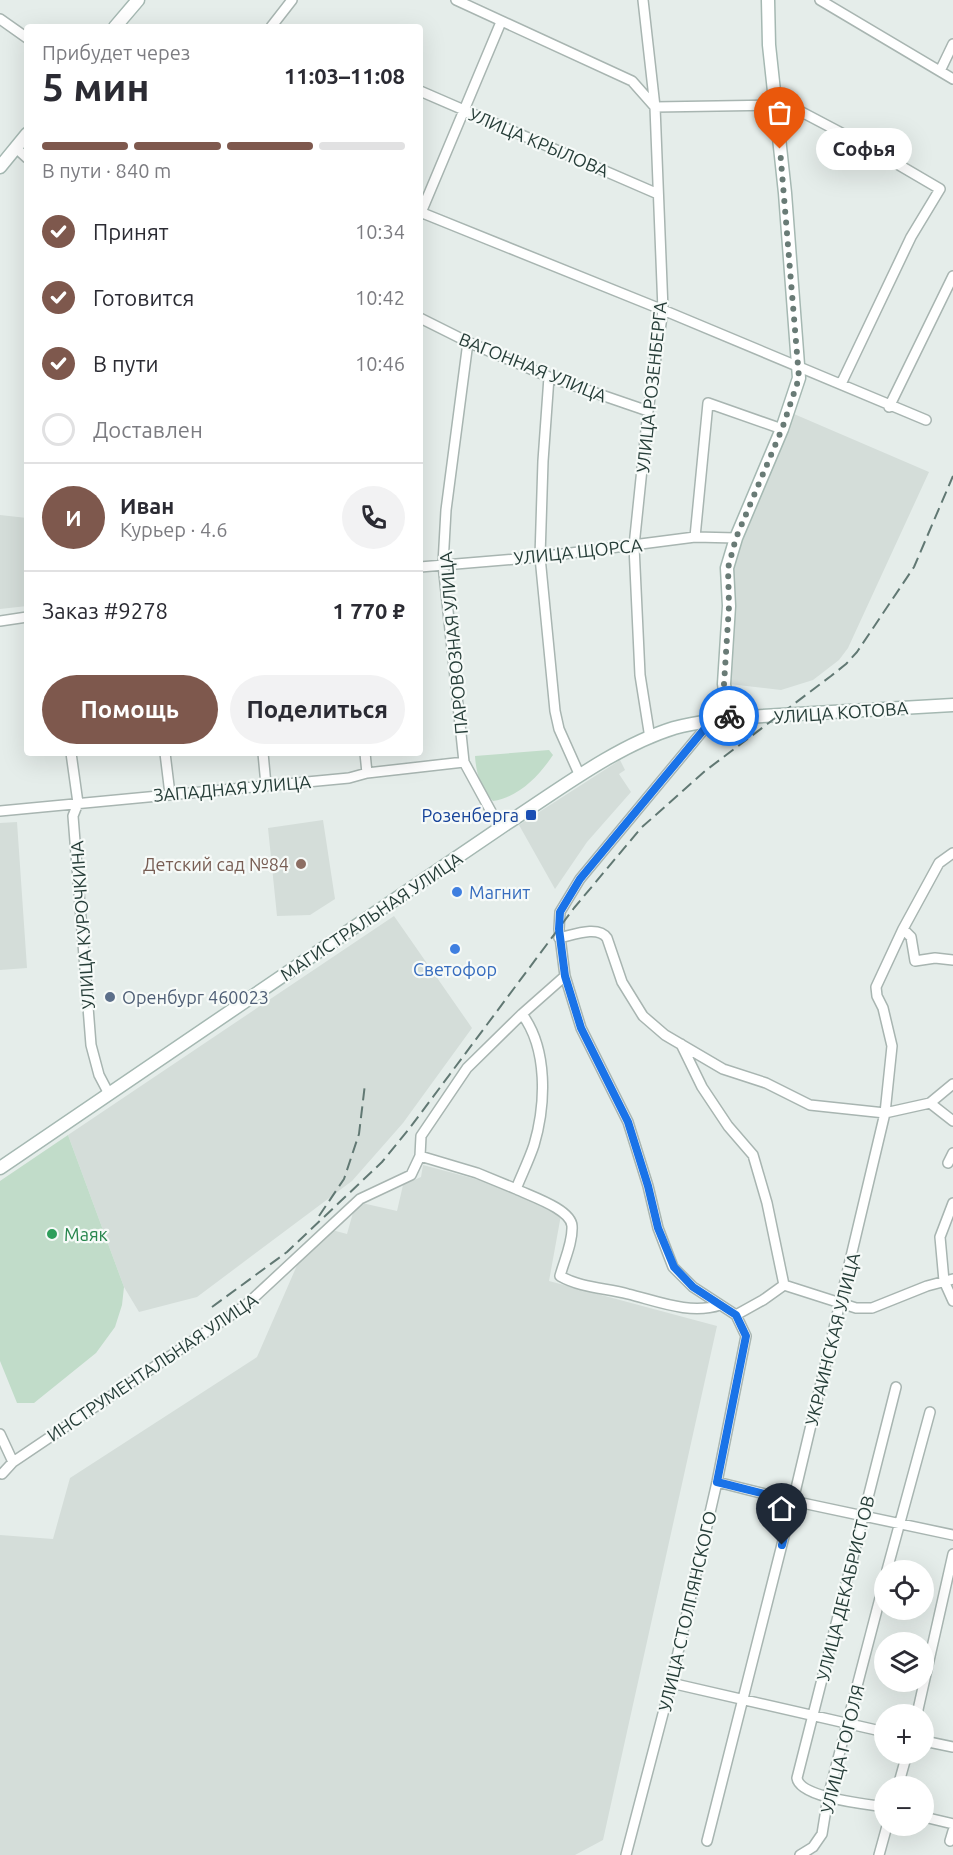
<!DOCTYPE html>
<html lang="ru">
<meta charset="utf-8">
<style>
:root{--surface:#fff;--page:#f2f2f3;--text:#2b2b33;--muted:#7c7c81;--line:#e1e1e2;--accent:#7e584d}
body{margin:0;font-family:Ubuntu,sans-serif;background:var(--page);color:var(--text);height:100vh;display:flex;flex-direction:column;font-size:22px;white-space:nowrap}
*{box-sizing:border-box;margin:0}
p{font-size:20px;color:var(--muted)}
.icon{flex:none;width:33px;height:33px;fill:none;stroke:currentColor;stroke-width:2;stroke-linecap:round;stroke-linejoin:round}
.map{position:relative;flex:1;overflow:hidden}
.details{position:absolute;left:24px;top:24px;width:399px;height:732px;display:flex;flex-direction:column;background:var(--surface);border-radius:6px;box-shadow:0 6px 24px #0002}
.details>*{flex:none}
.tools{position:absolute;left:874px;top:1560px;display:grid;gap:12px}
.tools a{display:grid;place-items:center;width:60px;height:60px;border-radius:50%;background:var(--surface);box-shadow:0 6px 24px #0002;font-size:30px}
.pin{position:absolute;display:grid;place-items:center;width:51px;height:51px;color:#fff;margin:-62px -26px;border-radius:50% 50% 50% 0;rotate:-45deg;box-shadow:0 0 6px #0007}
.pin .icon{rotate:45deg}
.courier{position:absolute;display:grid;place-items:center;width:60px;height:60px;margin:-30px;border:4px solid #1a73e8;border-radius:50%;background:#fff;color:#222;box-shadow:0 2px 8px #0007}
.bubble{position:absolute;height:42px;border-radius:21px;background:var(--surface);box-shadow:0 6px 24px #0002;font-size:20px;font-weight:700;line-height:42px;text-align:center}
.overview em{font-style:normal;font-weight:700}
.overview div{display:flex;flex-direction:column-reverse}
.overview{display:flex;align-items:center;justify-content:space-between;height:102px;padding:0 18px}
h1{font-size:39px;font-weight:700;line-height:45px}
.bar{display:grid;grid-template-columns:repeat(4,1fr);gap:9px 6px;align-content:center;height:72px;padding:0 18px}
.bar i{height:8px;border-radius:4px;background:var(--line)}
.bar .on{background:var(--accent)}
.bar p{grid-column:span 4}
.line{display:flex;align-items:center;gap:15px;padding:0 18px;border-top:2px solid var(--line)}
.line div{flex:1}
.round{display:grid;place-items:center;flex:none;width:63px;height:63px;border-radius:32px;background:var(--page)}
ol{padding:0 18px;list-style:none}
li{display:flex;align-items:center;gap:18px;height:66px}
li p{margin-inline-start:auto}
li .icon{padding:6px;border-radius:50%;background:var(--accent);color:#fff;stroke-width:4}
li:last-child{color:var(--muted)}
li i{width:33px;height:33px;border:3px solid var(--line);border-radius:50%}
.button{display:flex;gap:12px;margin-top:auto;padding:12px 18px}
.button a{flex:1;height:69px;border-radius:36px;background:var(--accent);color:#fff;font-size:24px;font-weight:700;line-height:69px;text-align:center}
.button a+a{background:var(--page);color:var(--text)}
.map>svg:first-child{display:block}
.built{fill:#d4ddd9}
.green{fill:#c1dcc9}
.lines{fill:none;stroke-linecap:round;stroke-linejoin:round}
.street-casing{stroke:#a8b5b1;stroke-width:12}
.secondary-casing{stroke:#a5b8b2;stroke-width:15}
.street{stroke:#fff;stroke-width:9}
.secondary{stroke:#fff;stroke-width:12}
.rail{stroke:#617873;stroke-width:2;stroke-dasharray:12 6;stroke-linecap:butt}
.done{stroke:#697b76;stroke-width:6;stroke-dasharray:0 10.8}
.route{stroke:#1a73e8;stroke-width:8}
.transit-dot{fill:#1a4fb4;stroke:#f6faf8;stroke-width:2}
.education-dot{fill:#8d6e63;stroke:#f6faf8;stroke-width:2}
.shop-dot{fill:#3f7fe0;stroke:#f6faf8;stroke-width:2}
.service-dot{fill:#5c6f8a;stroke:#f6faf8;stroke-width:2}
.leisure-dot{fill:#2e9e5b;stroke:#f6faf8;stroke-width:2}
.labels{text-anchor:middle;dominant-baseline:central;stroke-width:4.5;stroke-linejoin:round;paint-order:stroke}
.street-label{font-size:18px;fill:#263d38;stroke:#f6faf8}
.transit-label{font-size:18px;fill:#164399;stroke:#f6faf8;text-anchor:end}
.education-label{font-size:18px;fill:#785e54;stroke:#f6faf8;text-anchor:end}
.shop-label{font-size:18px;fill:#366cbe;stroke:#f6faf8;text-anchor:start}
.service-label{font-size:18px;fill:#4e5e75;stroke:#f6faf8;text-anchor:start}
.leisure-label{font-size:18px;fill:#27864d;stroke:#f6faf8;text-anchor:start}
</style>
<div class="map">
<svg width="953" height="1855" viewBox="0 0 953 1855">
<rect width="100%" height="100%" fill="#e5edea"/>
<!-- built -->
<path class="built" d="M794,414L929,472L848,648L839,660L813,680L781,690L729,684L733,564Z
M0,515L27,518V606L0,609Z
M620,760L625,770L619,774L631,792L587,842L555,889L519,825Z
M323,820L335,899L310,915L277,916L268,828Z
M17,822L27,968L0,970V823Z
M394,916L472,1028L403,1123L352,1181L197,1297L139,1312L124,1287L68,1135Z
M423,1165L498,1185L561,1215L549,1281L717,1326L603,1840L575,1855H0V1535L53,1539L70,1478L257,1357L298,1263L332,1230L347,1234L354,1209L362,1203L397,1211L403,1185L421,1177Z"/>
<!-- green -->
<path class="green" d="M549,750L553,755C539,776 519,797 493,801C481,790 476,773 475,756Z
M68,1135L124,1287L122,1305L115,1327L96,1353L34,1403H17L0,1361V1181Z"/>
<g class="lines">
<!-- street casing -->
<g class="street-casing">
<path id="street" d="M456,0L632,81L655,107L775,105L796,109L870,148L940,189L911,237L841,384
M643,0L655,107L663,310L648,411L634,546L640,675L650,738
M820,0L953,79
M0,19L27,38
M271,27L292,0
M940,71L953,44
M420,91L658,194
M16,148L27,158
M420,212L663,310L926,420
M420,215L501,22
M420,318L468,342L549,377L648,411
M468,342L446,510L443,564L464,762L500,828
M549,377L543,461L540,557L555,711L559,729L580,776
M889,407L953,276
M695,537L708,403L782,429
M420,567L540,557L695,537L736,538
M0,621L27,617
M71,753L78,803L73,816L91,1045L99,1075L109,1094
M165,753L170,794
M263,753L266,785
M365,753L367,773
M0,811L349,778L367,773L464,762
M903,929L911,937L915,961L935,958L953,960
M559,938C573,935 598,925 607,938L622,982L643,1016L665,1035L723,1069L766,1083L810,1105L885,1113L930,1103L953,1121
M681,1044L702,1087L728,1126L753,1155L767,1203L784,1285
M930,1103L953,1084
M420,1156L477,1173L516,1189C522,1174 529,1160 534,1145C546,1104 548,1049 522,1014
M948,1163L953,1153
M516,1189C530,1196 571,1209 572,1226C573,1242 564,1261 560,1276C581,1288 606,1288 628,1294C657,1301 690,1315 720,1305
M953,1203L940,1237L944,1281L953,1301
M736,1315L763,1300L784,1285L856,1308H872L927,1286L953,1279
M0,1434L13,1462
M2,1474L13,1462L246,1305L360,1199L411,1175L420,1156L421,1136L467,1068L522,1014L565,976
M717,1482L793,1501L953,1535
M887,1570L930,1412
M671,1683L885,1732
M917,1714L953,1554
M924,1741L953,1747
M898,1786L907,1754
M885,1807C867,1804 800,1798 797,1778L896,1387
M924,1817L953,1824
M707,1841L793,1501L885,1113L892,1046L883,1008L877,996L876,987L903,929L939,863L953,853
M950,1841L953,1831
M626,1855L671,1683L717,1482L746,1336L736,1315L693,1287L673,1267L658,1228L648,1186L628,1122L581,1028L565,976L559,929L560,912L580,879L711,721
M800,1855L813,1847L822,1834L828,1797L885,1579
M879,1855L887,1826"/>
</g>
<!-- secondary casing -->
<g class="secondary-casing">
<path id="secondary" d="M115,27L138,0
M0,167L27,134
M729,718L724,684L729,606L727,568L736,538L782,429L799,378L785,193L769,45L768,0
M0,1168L506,824C557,791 616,746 674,728C692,723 710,721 729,718L953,705"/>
</g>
<!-- street -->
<use href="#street" class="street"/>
<!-- secondary -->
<use href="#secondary" class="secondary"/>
<!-- rail -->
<path class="rail" d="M319,1216L344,1179L359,1134L365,1084
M212,1307L287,1252L382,1162L409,1129L574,908L641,828L705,771L831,676L846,664L857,652L914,567L953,476"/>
</g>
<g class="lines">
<!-- done -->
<path class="done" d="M729,716L724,684L729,606L728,568L736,538L782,429L799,378L780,149"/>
<!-- route -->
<path class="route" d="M729,716V718L711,721L580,879L560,912L559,929L565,976L581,1028L628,1122L648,1186L658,1228L674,1267L693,1287L736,1315L746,1336L717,1482L793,1501L782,1545"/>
</g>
<!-- markers -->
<rect class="transit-dot" x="525" y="809" width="12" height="12" rx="3"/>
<circle class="education-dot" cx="301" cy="864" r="6"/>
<g class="shop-dot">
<circle cx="457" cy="892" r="6"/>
<circle cx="455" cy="949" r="6"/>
</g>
<circle class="service-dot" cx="110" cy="997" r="6"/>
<circle class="leisure-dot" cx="52" cy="1234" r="6"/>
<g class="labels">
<!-- street labels -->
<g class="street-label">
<text transform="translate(539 142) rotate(23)">УЛИЦА КРЫЛОВА</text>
<text transform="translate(533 367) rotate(22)">ВАГОННАЯ УЛИЦА</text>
<text transform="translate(651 387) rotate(-84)">УЛИЦА РОЗЕНБЕРГА</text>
<text transform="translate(578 551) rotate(-6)">УЛИЦА ЩОРСА</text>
<text transform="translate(453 643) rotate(-95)">ПАРОВОЗНАЯ УЛИЦА</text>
<text transform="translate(841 712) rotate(-4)">УЛИЦА КОТОВА</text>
<text transform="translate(232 788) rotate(-5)">ЗАПАДНАЯ УЛИЦА</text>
<text transform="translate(371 916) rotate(-34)">МАГИСТРАЛЬНАЯ УЛИЦА</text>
<text transform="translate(82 925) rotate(-94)">УЛИЦА КУРОЧКИНА</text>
<text transform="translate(832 1339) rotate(-76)">УКРАИНСКАЯ УЛИЦА</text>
<text transform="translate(152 1367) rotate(-34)">ИНСТРУМЕНТАЛЬНАЯ УЛИЦА</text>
<text transform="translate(845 1588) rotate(-76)">УЛИЦА ДЕКАБРИСТОВ</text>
<text transform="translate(687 1611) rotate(-77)">УЛИЦА СТОЛПЯНСКОГО</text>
<text transform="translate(842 1749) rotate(-76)">УЛИЦА ГОГОЛЯ</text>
</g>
<!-- transit labels -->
<g class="transit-label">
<text x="519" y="815">Розенберга</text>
</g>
<!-- education labels -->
<g class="education-label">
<text x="289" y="864">Детский сад №84</text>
</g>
<!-- shop labels -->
<g class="shop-label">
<text x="469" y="892">Магнит</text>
<text x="455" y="969" text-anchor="middle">Светофор</text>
</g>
<!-- service labels -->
<g class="service-label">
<text x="122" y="997">Оренбург 460023</text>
</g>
<!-- leisure labels -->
<g class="leisure-label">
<text x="64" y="1234">Маяк</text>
</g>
</g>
</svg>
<div class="tools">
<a><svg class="icon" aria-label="locate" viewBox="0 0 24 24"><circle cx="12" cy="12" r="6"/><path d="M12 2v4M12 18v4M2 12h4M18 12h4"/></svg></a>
<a><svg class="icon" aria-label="layers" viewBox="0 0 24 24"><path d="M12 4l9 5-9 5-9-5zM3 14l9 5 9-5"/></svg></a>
<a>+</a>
<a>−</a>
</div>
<div class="pin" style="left:780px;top:149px;background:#ea580c"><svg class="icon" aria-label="bag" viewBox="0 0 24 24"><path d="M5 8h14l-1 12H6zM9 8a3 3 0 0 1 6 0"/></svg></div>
<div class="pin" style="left:782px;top:1545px;background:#1f2937"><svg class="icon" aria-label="home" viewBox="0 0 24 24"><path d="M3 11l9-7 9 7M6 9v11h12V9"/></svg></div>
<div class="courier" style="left:729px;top:716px"><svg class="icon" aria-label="bike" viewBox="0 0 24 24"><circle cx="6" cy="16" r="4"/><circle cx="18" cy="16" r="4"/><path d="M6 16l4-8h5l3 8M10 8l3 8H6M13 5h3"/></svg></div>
<div class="bubble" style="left:816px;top:128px;width:96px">Софья</div>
<section class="details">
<div class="overview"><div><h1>5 мин</h1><p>Прибудет через</p></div><em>11:03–11:08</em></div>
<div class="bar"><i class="on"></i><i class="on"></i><i class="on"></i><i></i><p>В пути · 840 m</p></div>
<ol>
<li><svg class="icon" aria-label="check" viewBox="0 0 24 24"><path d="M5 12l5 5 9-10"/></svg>Принят<p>10:34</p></li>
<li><svg class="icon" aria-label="check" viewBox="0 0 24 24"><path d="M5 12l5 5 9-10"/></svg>Готовится<p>10:42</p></li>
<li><svg class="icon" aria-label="check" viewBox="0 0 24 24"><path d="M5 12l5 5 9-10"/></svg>В пути<p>10:46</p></li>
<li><i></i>Доставлен</li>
</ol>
<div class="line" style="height:108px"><b class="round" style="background:var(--accent);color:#fff">И</b><div><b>Иван</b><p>Курьер · 4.6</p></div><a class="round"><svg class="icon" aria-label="phone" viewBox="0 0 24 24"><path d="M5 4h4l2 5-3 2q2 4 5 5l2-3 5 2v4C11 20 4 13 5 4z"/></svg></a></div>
<div class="line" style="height:78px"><div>Заказ #9278</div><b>1 770 ₽</b></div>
<div class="button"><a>Помощь</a><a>Поделиться</a></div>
</section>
</div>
